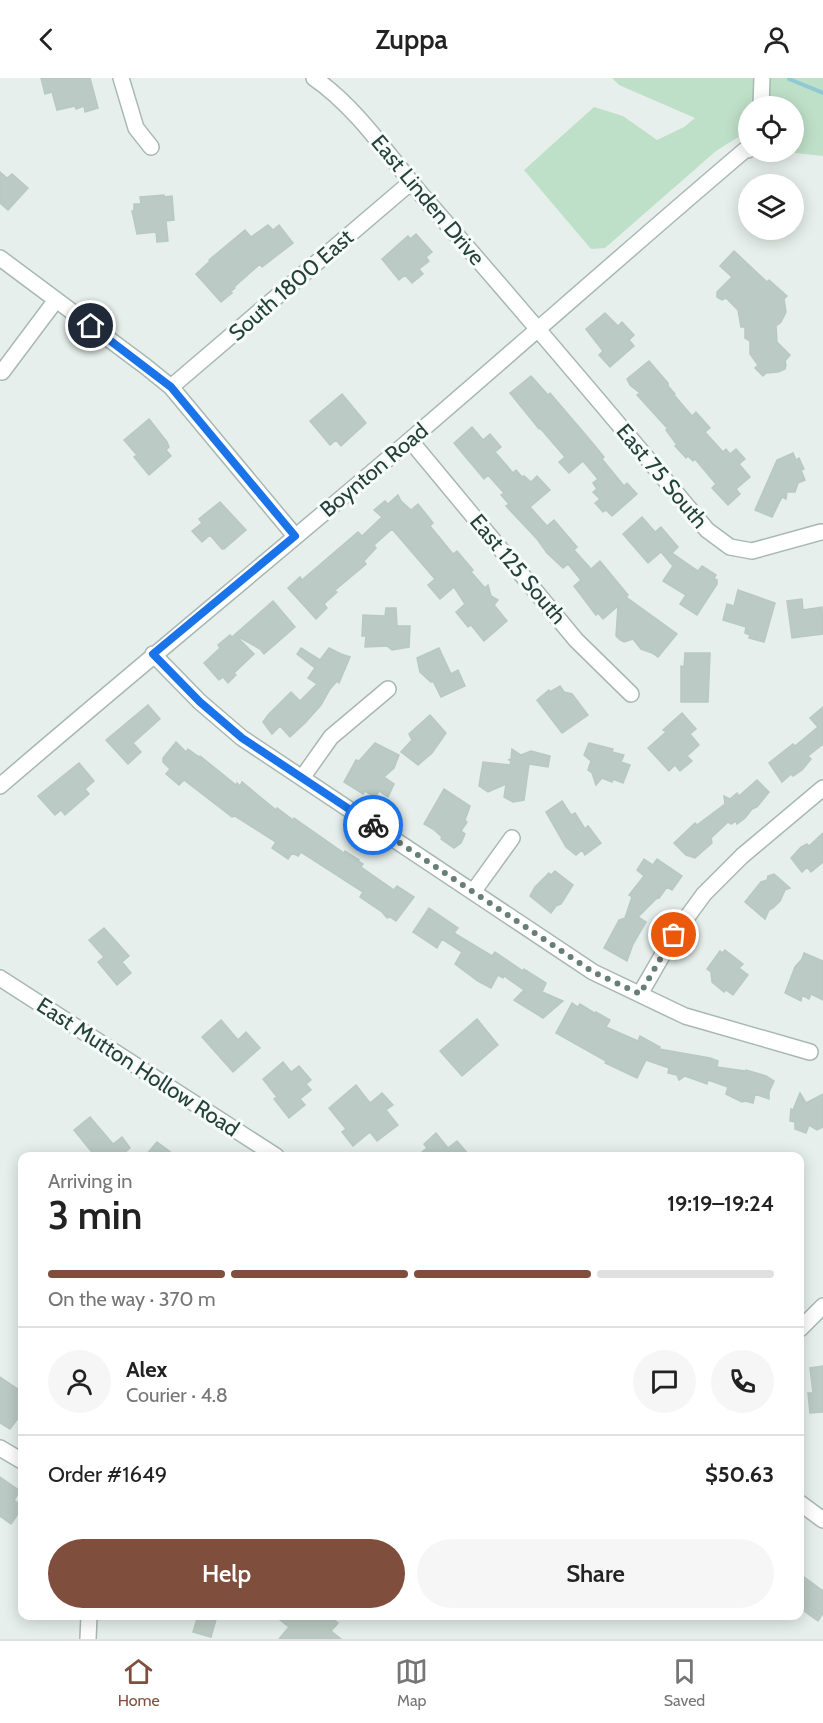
<!DOCTYPE html>
<meta charset="utf-8">
<style>
:root{--surface:#fff;--page:#f6f6f6;--text:#222;--muted:#767676;--line:#e0e0e0;--accent:#804e3d}
body{margin:0;font-family:Cabin,sans-serif;background:var(--page);color:var(--text);height:100vh;display:flex;flex-direction:column;font-size:22px;white-space:nowrap}
*{box-sizing:border-box;margin:0}
p{font-size:20px;color:var(--muted)}
.icon{flex:none;width:33px;height:33px;fill:none;stroke:currentColor;stroke-width:2;stroke-linecap:round;stroke-linejoin:round}
.map{position:relative;flex:1;overflow:hidden}
.sheet{position:absolute;left:18px;top:1074px;width:786px;height:468px;display:flex;flex-direction:column;background:var(--surface);border-radius:12px;box-shadow:0 3px 15px #0003}
.sheet>*{flex:none}
.buttons{position:absolute;left:738px;top:18px;display:grid;gap:12px}
.buttons a{display:grid;place-items:center;width:66px;height:66px;border-radius:50%;background:var(--surface);box-shadow:0 3px 15px #0003;font-size:30px}
.pin{position:absolute;display:grid;place-items:center;width:51px;height:51px;color:#fff;margin:-26px;border:3px solid #fff;border-radius:50%;box-shadow:0 2px 6px #0007}
.courier{position:absolute;display:grid;place-items:center;width:60px;height:60px;margin:-30px;border:4px solid #1a73e8;border-radius:50%;background:#fff;color:#222;box-shadow:0 2px 8px #0007}
.summary em{font-style:normal;font-weight:600}
.summary div{display:flex;flex-direction:column-reverse}
.summary{display:flex;align-items:center;justify-content:space-between;height:102px;padding:0 30px}
h1{font-size:39px;font-weight:600;line-height:45px}
.bar{display:grid;grid-template-columns:repeat(4,1fr);gap:9px 6px;align-content:center;height:72px;padding:0 30px}
.bar i{height:8px;border-radius:4px;background:var(--line)}
.bar .selected{background:var(--accent)}
.bar p{grid-column:span 4}
.line{display:flex;align-items:center;gap:15px;padding:0 30px;border-top:2px solid var(--line)}
.line div{flex:1}
.round{display:grid;place-items:center;flex:none;width:63px;height:63px;border-radius:32px;background:var(--page)}
.primary-button{display:flex;gap:12px;margin-top:auto;padding:12px 30px}
.primary-button a{flex:1;height:69px;border-radius:36px;background:var(--accent);color:#fff;font-size:24px;font-weight:600;line-height:69px;text-align:center}
.primary-button a+a{background:var(--page);color:var(--text)}
header{display:flex;justify-content:space-between;align-items:center;height:78px;padding:0 30px;background:var(--surface);font-size:27px;font-weight:600}
.menu{display:flex;justify-content:space-around;align-items:center;height:84px;border-top:2px solid var(--line);background:var(--surface);font-size:16px;color:var(--muted)}
.menu a{display:grid;justify-items:center;gap:3px}
.menu .selected{color:var(--accent)}
.map>svg:first-child{display:block}
.green{fill:#bfe0c8}
.lines{fill:none;stroke-linecap:round;stroke-linejoin:round}
.stream{stroke:#8ec9d4;stroke-width:4}
.building{fill:#bbcac4;stroke:#b8c9c2;stroke-width:1.5}
.minor-casing{stroke:#a8b8b2;stroke-width:18}
.minor{stroke:#fff;stroke-width:15}
.done{stroke:#687f78;stroke-width:6;stroke-dasharray:0 10.8}
.route{stroke:#1a73e8;stroke-width:8}
.labels{text-anchor:middle;dominant-baseline:central;stroke-width:6;stroke-linejoin:round;paint-order:stroke}
.street-label{font-size:22px;fill:#24423a;stroke:#f7fbf9}
</style>
<header><svg class="icon" aria-label="back" viewBox="0 0 24 24"><path d="M15 5l-7 7 7 7"/></svg>Zuppa<svg class="icon" aria-label="person" viewBox="0 0 24 24"><circle cx="12" cy="8" r="4"/><path d="M4 21q1-7 8-7t8 7"/></svg></header>
<div class="map">
<svg width="823" height="1561" viewBox="0 0 823 1561">
<rect width="100%" height="100%" fill="#e6efeb"/>
<!-- green -->
<path class="green" d="M612,0H823V78L786,74H794V28H748V59L743,56L716,73L605,170L591,171L524,92L594,29L623,38L657,62L684,49L695,40L619,7Z"/>
<g class="lines">
<!-- stream -->
<path class="stream" d="M789,1L823,15"/>
</g>
<!-- building -->
<path class="building" d="M41,0H90L98,30L85,34L84,28L76,31L75,28L57,32L52,14L45,16Z
M0,94L7,100L12,96L28,110L8,132L0,125Z
M164,117V119L172,118L174,142L166,143L168,163L157,164L156,154L137,156L132,133H134V126H141L140,119Z
M268,147L273,152L279,147L293,165L262,189L260,186L234,209L235,210L230,214L232,215L221,224L196,196L210,183L209,182L245,152L251,159Z
M416,156L432,174L426,179L429,183L419,191L423,196L412,205L405,197L399,202L382,181L408,158L410,161Z
M734,173L767,204L769,202L787,218L784,221L786,234L781,244L776,248L777,264L790,277L785,283L786,287L785,291L778,294L766,295L763,298L755,290L758,287L750,276V263L745,260V249H741L738,232L726,220L722,222L717,219V214L732,199L720,188Z
M605,235L618,248L622,244L634,257L629,262L634,268L610,289L599,277L603,273L586,251Z
M649,283L668,305V308L675,316L674,317L692,338L696,334L710,350L705,354L723,374L726,371L730,376L736,371L745,381L739,386L750,399L736,411L740,416L728,427L712,410L716,406L695,381L693,383L688,378L686,380L675,368L677,367L666,352L668,351L637,317L640,315L630,307L627,301Z
M531,298L548,317L550,315L590,362L604,379L602,381L624,408L627,405L637,416L612,438L606,432L603,434L595,425L600,421L593,414L597,411L593,405L598,401L583,383L569,395L559,384L565,379L540,350L539,351L510,315Z
M342,316L366,345L341,368L336,362L330,367L310,343Z
M149,341L167,364L169,369L166,372L171,378L149,397L134,379L137,377L124,362Z
M472,349L483,362L490,356L501,369L495,374L513,395L516,392L522,399L524,398L531,404L537,398L550,412L530,429L547,448L554,442L577,469L574,472L591,491L600,483L628,517L626,519L677,556L658,579L652,575L641,571L633,561L624,564L620,562L616,558L618,528L603,541L598,535L596,537L574,508L581,502L568,486L563,490L547,475L537,461L506,428L509,426L501,417L504,415L488,397L484,401L454,365Z
M793,375L796,382L799,380L804,391L801,392L805,402L798,405L795,414H787L786,421L782,419L772,439L755,432L777,382Z
M398,417L401,423L411,432L418,426L433,445L430,448L453,476L457,473L473,492L471,494L485,510L488,507L491,518L498,522L494,527L507,543L484,563L471,547L468,549L456,534L465,526L454,509L440,521L428,507L435,501L392,451L374,467L376,470L364,483L366,486L334,513L337,514L324,526L327,530L316,541L288,510L300,499L302,502L358,454L362,458L382,439L374,432L385,423L388,426Z
M220,424L246,452L224,471H222L210,457L202,464L192,453L202,445L199,441Z
M642,439L655,454L661,449L678,469L672,475L698,493L702,488L716,497L714,500L717,502V506L697,537L680,526L686,517L663,503L673,488L661,474L648,485L623,456Z
M738,512L775,525L764,564L749,560L750,557L745,555L746,549L723,542L727,526L734,528Z
M802,521L803,532L822,529L823,556L792,560L787,523Z
M273,523L295,549L264,576L260,571L235,557L254,576L234,595L236,597L228,605L223,599L219,602L204,585L220,570L218,567L230,557L232,559Z
M386,530H396L397,548H410L409,569L392,572L387,568L365,569L366,558H362L363,537L385,538Z
M301,570L320,582L329,570L341,576L350,579L339,605L337,603L330,611L321,627L305,645L290,659L280,648L272,656L263,644L268,637L291,614L300,623L317,606L308,600L315,590L297,576Z
M439,570L451,596L458,592L465,608L441,619L433,603L431,604L420,594L417,580Z
M685,575H710L708,624H681V588L684,589Z
M560,608L564,614L572,616L588,637L562,655L537,622L549,612L550,614Z
M148,627L160,641L133,665L141,674L128,686L106,662Z
M823,629V666L808,678L811,681L802,692L793,698L791,696L782,704L769,685L793,666L795,668L818,649L810,640Z
M682,635L696,651L690,656L699,667L687,678L692,683L680,693L675,687L669,693L648,670L666,654L663,652Z
M430,637L446,655L432,675L418,687L401,674L412,662L409,656Z
M176,664L186,674L188,671L199,679L200,678L236,707L237,705L240,708L242,704L276,732L277,730L293,742L294,740L344,775L345,773L359,782L358,783L363,786L361,789L394,812L397,808L414,819L396,843L390,839L387,840L382,834L360,819L363,814L301,774L298,778L292,775L288,781L272,770L276,764L235,738L232,739L184,702L179,707L166,696L170,691L163,684V680Z
M375,665L399,677L394,690L384,699L394,706L388,719L379,713L375,720L365,713L363,716L344,704L356,682L359,683Z
M589,665L613,671L612,674L624,677L621,684L630,687L623,705L613,701L612,704L602,700L596,707L592,695L588,692L591,683L584,677Z
M512,671L521,677L531,673L550,678L548,689L529,686L524,722L513,724L504,719L506,706L488,714L479,708L483,684L510,687L511,682H508L511,681Z
M79,685L94,703L85,711L89,716L65,737L61,732L55,737L38,718Z
M757,702L769,714L757,729L752,731L745,740L737,746L736,743L731,746L728,744L711,760L712,765L695,780L686,777L674,765L695,745L697,747L725,726L724,718L730,721L737,715L739,718Z
M444,711L470,728L465,742L467,744L461,753L465,756L461,765L454,770L441,761L442,759L433,751L424,746Z
M562,723L571,737L575,735L585,751L588,748L601,765L585,777L582,772L576,777L566,769L546,734Z
M823,755V784L811,794L807,789L802,794L791,780L801,769L807,766L809,768Z
M644,781L653,787L657,781L682,798L672,812L667,809L659,820L658,819L638,839L646,844L633,866L627,883L604,870L619,842L625,840L632,819L629,817L644,798L637,792Z
M555,793L573,807L561,826L556,828L551,835L530,818L535,809L549,795L551,797Z
M774,796L790,810L785,812L780,823L773,830L769,832L765,841L745,824L761,804L767,802L768,798Z
M429,830L458,850L454,855L492,878L495,874L523,893L524,891L546,905L542,914L563,923L543,940L514,922L524,912L504,898L503,900L498,897L491,910L478,903L455,886L462,874L442,861L437,870L413,854Z
M104,850L129,878L122,884L131,895L117,907L98,884L104,879L89,862Z
M725,872L743,886L739,890L748,897L733,917L726,912L724,914L712,904L711,894L707,891L720,873L722,875Z
M804,875L823,883V922L811,916L809,921L802,917L801,923L785,915L795,889L802,881Z
M572,925L578,929L580,926L596,936V934L610,942L606,949L638,963L640,958L660,969L659,971L710,980L718,983L717,989L745,993L746,992L766,998L774,1003L769,1014V1021L755,1016L753,1025L745,1023L742,1024L726,1016L728,1009L708,1002L707,1006L685,998L679,1002L677,997L668,995L669,990L646,982L637,1000L605,985L606,983L556,955Z
M477,941L498,967L462,998L440,973Z
M221,942L238,962L246,954L260,970L233,994L202,959Z
M283,984L291,994L299,988L311,1002L306,1006L311,1012L300,1021L305,1027L289,1040L274,1021L277,1019L263,1001Z
M356,1007L370,1025L382,1015L393,1027L386,1032L398,1047L377,1063L370,1054L353,1068L342,1054L346,1051L329,1030Z
M800,1015L806,1025L823,1016V1049L817,1052L809,1047L806,1055L795,1051V1044L790,1043L791,1031L793,1032Z
M90,1039L113,1066L122,1059L130,1070L122,1077L123,1078H95L74,1052Z
M436,1055L448,1070L457,1063L470,1078H417L427,1070L424,1066Z
M157,1064L176,1078H145Z
M823,1288V1334L810,1335L808,1315H813L810,1290Z
M0,1299L22,1314V1343L18,1340L10,1351L0,1345Z
M0,1399L20,1413L14,1422L22,1428V1430L11,1446L0,1438Z
M800,1496L823,1513V1535L818,1543L800,1530Z
M198,1538H217L211,1559L193,1554Z
M275,1538H329L338,1545L331,1553L341,1561H279L289,1549Z"/>
<g class="lines">
<!-- minor casing -->
<g class="minor-casing">
<path id="minor" d="M121,0L136,50L151,69
M314,0C358,30 392,83 427,123C522,232 615,341 707,452L730,469L752,473L821,454
M761,28L762,0
M0,180L145,288L171,309L295,458
M2,294L56,222
M171,309L410,105
M410,362L576,562L631,616
M153,576L200,624L242,660L593,894L685,938L810,974
M302,700L331,659L388,611
M0,708C136,591 274,478 410,362C522,266 632,168 745,72H748
M473,814L512,760
M0,900L276,1078
M640,916L674,857L704,816L742,778L823,710
M800,1251L823,1228
M0,1370L22,1383
M800,1425L823,1442
M88,1561L89,1538"/>
</g>
<!-- minor -->
<use href="#minor" class="minor"/>
</g>
<g class="lines">
<!-- done -->
<path class="done" d="M373,747L593,894L640,916L674,857"/>
<!-- route -->
<path class="route" d="M91,248L171,309L295,458L153,576L200,624L242,660L373,747"/>
</g>
<g class="labels">
<!-- street labels -->
<g class="street-label">
<text transform="translate(428 122) rotate(50)">East Linden Drive</text>
<text transform="translate(291 207) rotate(-41)">South 1800 East</text>
<text transform="translate(374 392) rotate(-40)">Boynton Road</text>
<text transform="translate(662 398) rotate(50)">East 75 South</text>
<text transform="translate(518 491) rotate(50)">East 125 South</text>
<text transform="translate(138 989) rotate(33)">East Mutton Hollow Road</text>
</g>
</g>
</svg>
<div class="buttons">
<a><svg class="icon" aria-label="locate" viewBox="0 0 24 24"><circle cx="12" cy="12" r="6"/><path d="M12 2v4M12 18v4M2 12h4M18 12h4"/></svg></a>
<a><svg class="icon" aria-label="layers" viewBox="0 0 24 24"><path d="M12 4l9 5-9 5-9-5zM3 14l9 5 9-5"/></svg></a>
</div>
<div class="pin" style="left:674px;top:857px;background:#ea580c"><svg class="icon" aria-label="bag" viewBox="0 0 24 24"><path d="M5 8h14l-1 12H6zM9 8a3 3 0 0 1 6 0"/></svg></div>
<div class="pin" style="left:91px;top:248px;background:#1f2937"><svg class="icon" aria-label="home" viewBox="0 0 24 24"><path d="M3 11l9-7 9 7M6 9v11h12V9"/></svg></div>
<div class="courier" style="left:373px;top:747px"><svg class="icon" aria-label="bike" viewBox="0 0 24 24"><circle cx="6" cy="16" r="4"/><circle cx="18" cy="16" r="4"/><path d="M6 16l4-8h5l3 8M10 8l3 8H6M13 5h3"/></svg></div>
<section class="sheet">
<div class="summary"><div><h1>3 min</h1><p>Arriving in</p></div><em>19:19–19:24</em></div>
<div class="bar"><i class="selected"></i><i class="selected"></i><i class="selected"></i><i></i><p>On the way · 370 m</p></div>
<div class="line" style="height:108px"><a class="round"><svg class="icon" aria-label="person" viewBox="0 0 24 24"><circle cx="12" cy="8" r="4"/><path d="M4 21q1-7 8-7t8 7"/></svg></a><div><b>Alex</b><p>Courier · 4.8</p></div><a class="round"><svg class="icon" aria-label="chat" viewBox="0 0 24 24"><path d="M4 5h16v11H9l-5 4z"/></svg></a><a class="round"><svg class="icon" aria-label="phone" viewBox="0 0 24 24"><path d="M5 4h4l2 5-3 2q2 4 5 5l2-3 5 2v4C11 20 4 13 5 4z"/></svg></a></div>
<div class="line" style="height:78px"><div>Order #1649</div><b>$50.63</b></div>
<div class="primary-button"><a>Help</a><a>Share</a></div>
</section>
</div>
<nav class="menu">
<a class="selected"><svg class="icon" aria-label="home" viewBox="0 0 24 24"><path d="M3 11l9-7 9 7M6 9v11h12V9"/></svg>Home</a>
<a><svg class="icon" aria-label="map" viewBox="0 0 24 24"><path d="M3 6l6-2 6 2 6-2v14l-6 2-6-2-6 2zM9 4v14M15 6v14"/></svg>Map</a>
<a><svg class="icon" aria-label="saved" viewBox="0 0 24 24"><path d="M7 4h10v16l-5-4-5 4z"/></svg>Saved</a>
</nav>
